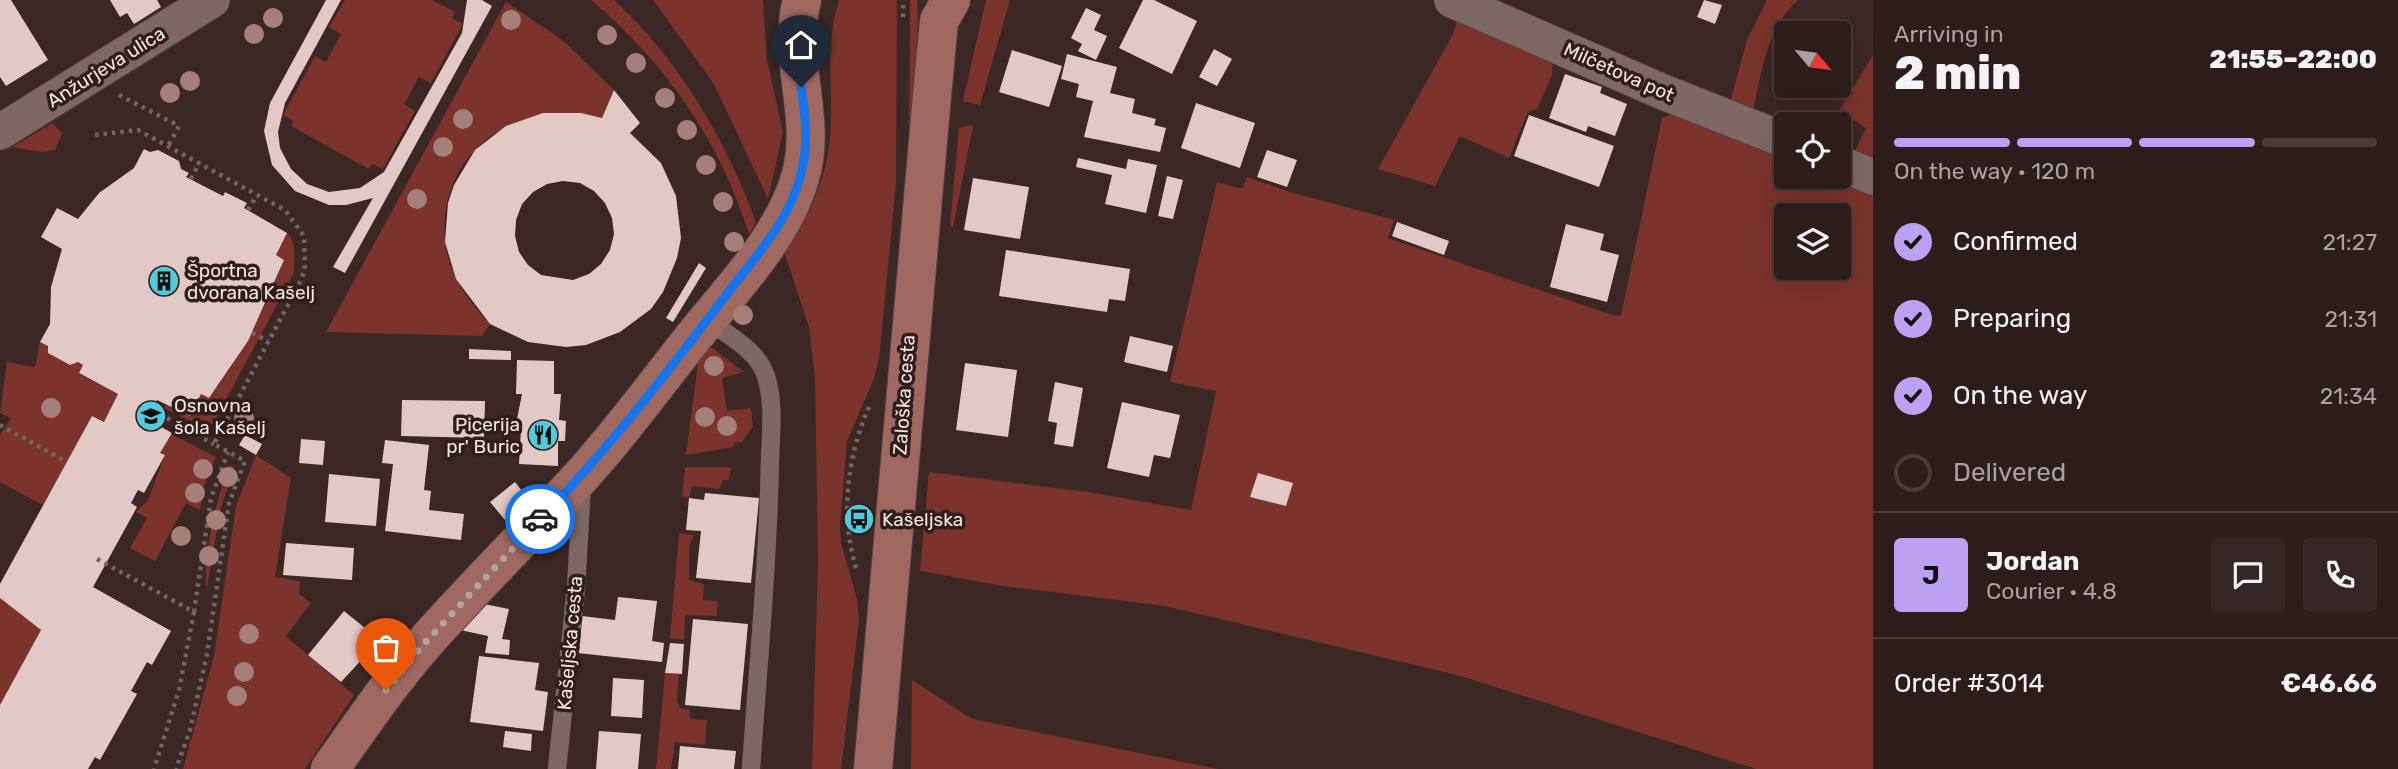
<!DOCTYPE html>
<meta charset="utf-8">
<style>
:root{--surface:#2c1d1b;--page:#342624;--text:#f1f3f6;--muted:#a6a2a3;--line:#483b3a;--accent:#bca0f2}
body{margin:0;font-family:Rubik,sans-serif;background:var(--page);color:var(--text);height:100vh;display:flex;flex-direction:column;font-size:26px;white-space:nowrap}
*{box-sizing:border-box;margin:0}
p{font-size:23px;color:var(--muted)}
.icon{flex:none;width:38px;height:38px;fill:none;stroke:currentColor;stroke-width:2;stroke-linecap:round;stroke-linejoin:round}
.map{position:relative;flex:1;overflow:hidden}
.drawer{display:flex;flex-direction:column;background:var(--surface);width:525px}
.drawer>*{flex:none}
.needle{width:46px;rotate:119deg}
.tools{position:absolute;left:1774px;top:21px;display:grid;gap:14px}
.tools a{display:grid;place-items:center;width:77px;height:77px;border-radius:7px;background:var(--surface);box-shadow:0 7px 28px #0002,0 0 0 2px var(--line);font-size:35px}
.pin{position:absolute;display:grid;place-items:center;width:60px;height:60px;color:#fff;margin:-72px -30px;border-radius:50% 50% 50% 0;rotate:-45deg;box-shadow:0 0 7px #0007}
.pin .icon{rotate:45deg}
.courier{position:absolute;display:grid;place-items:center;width:70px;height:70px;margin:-35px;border:5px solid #1a73e8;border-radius:50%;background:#fff;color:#222;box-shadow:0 2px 9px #0007}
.overview em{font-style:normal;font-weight:800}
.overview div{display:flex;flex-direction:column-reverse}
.overview{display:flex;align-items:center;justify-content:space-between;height:119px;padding:0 21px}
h1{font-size:46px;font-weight:800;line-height:52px}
.bar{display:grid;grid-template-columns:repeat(4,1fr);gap:10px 7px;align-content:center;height:84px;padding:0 21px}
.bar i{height:9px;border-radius:5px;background:var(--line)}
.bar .on{background:var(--accent)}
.bar p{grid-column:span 4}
.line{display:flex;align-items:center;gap:18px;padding:0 21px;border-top:2px solid var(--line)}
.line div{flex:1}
.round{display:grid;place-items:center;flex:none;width:74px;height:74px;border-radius:7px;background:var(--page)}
ol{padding:0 21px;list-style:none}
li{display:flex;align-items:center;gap:21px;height:77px}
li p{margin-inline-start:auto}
li .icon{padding:7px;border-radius:50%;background:var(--accent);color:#111;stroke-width:4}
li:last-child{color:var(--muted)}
li i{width:38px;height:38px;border:4px solid var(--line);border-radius:50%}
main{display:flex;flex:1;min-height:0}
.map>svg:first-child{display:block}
.green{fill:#7b332b;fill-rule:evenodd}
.building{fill:#e3c9c5;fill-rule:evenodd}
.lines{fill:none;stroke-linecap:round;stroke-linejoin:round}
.lane-casing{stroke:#544341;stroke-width:19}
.street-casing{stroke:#544341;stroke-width:37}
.secondary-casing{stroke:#544341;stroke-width:40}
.path{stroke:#766461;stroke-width:4.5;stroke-dasharray:3.5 5;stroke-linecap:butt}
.lane{stroke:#7f6864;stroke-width:18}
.street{stroke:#7f6864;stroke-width:35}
.secondary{stroke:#9f6962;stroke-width:38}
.tree{fill:#a5807a}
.done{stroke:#b3a3a1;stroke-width:7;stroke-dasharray:0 12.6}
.route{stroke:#1a73e8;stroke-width:9}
.labels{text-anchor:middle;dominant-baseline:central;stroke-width:7;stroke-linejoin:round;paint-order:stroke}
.street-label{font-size:19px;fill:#f4e6e4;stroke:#301e1b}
.poi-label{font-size:19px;fill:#f4e6e4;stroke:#301e1b;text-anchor:start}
</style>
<main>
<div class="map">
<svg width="1873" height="769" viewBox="0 0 1873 769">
<rect width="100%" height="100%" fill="#3b2724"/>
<!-- green -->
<path class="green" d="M345,0H432L455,12L452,18L463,24L431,83L419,77L404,104L415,111L383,169L372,164L369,169L291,126L293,121L283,115L315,56L326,62L341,34L329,27Z
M591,0H614C679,60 726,139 756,222L749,234C720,141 665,62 591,0Z
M653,0H763L767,60L783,132L768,199L714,84Z
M839,0H897L896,183L879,360L873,381L847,441L840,525L841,543L857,599L859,620L841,769H812L818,561L815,377L809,327L784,251C809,218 826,180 830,138C834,91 824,47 839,0Z
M910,0H917L918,23L909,168Z
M986,0H1010L980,105L963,101Z
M1767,0H1798C1766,28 1761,76 1752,116L1729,106L1747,40Z
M506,2L565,42L614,90L602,118C520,96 437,150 445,241C448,273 468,301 490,324L482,336L326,332Z
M1461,9L1553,53L1552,75L1537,109L1528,112L1509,158L1460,136L1435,186L1378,169L1453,34Z
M1873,55V168L1851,159L1866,128L1839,111Z
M1682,109L1787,149V177H1839L1873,185V769H1756L1457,675L1165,606L1003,586L920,571L929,472L1088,492L1191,510L1216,391L1170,382L1217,182L1242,189L1247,177L1290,192L1394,220L1388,238L1612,315L1621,316L1662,118ZM1787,215H1839V268H1787Z
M53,123L62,134L55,150L42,152L12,147Z
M969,125L973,126L953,227L950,226L959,128Z
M287,233C297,242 294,260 294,273L209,431L164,408L166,405L190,416L201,394L209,398C242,356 265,310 284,260L276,255Z
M40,342L48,346L49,353L70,365L78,362L83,365L79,374L118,394L104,422L92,416L43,505L0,482V435L11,418L0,413L7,362L35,367Z
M704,342L744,372L722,378L727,411L751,408L753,427L741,443L734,442L733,447L686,455L698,364L690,361Z
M171,434L216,457L204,486L200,510L186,503L155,561L130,548L147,518L136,512L148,500L165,455L160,453Z
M256,455L291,478L275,577L300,581L299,594L311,603L286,636L354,695L305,769H183L214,656L236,506Z
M229,465L234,467L221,508L206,592C204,549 215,505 229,465Z
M685,467H731L729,480H723L719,489L692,486L689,498L682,496Z
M679,533L694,535L689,546V580L704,584L703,600L718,601L717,616L685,615L684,640L670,638Z
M0,598L41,630L0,705Z
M665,673L679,674L677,701L680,708L690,710V719L707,720L705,745L675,742L671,769H656Z
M912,680L972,719L1218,769H911Z"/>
<!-- building -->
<path class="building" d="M0,0H11L48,60L6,86L0,77Z
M110,0H157L161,7L134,24L127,13L120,17Z
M326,0H341L285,103L278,132L280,148L291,169L307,184L329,192L360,188L384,172L462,33L467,0H482L492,6L345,273L333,267L373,198L346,205H329L295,191L272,165L264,131L270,103Z
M1143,0H1154L1197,21L1172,74L1119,48Z
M1704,0L1722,5L1715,24L1697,17Z
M1086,8L1101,15L1094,30L1107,36L1096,60L1078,51L1082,44L1071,38Z
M1214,49L1232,59L1217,86L1199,77Z
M1012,50L1062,66L1049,107L999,92Z
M1067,54L1117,67L1110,93L1135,99L1132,113L1156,119L1154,125L1166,128L1160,152L1084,137L1093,101L1076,97L1079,84L1061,79Z
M1565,74L1602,87L1600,93L1627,104L1615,136L1588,126L1586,132L1549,118Z
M614,90L640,123L630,133L661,163L676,196L681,238L677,258L663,292L651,309L620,332L586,345L566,347L528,342L490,324L456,279L445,242L448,203L454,185L475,150L506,126L543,113H581L602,118ZM563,181L580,183L594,191L605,203L612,218L614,234L610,250L601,264L589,274L573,280L541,275L528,265L519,252L515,236L516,220L522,204L533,192L547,184Z
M1196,103L1255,123L1240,168L1181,148Z
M1529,115L1614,146L1599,187L1514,156Z
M144,149L150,152L158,150L179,161L181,169L189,173L186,177L223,196L225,192L247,203L244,208L287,233L276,255L284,260L248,341L209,398L201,394L190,416L157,400L145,418L172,433L160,453L165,455L144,493L138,490L131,503L137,507L93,587L171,631L152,665L147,662L131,691L137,694L100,760L95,757L88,769H0V705L41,630L0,598V584L92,416L104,422L118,394L79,373L83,365L78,362L70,365L48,353V346L40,342L50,324L51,287L62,249L41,237L57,208L78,219L99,193L134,168Z
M1267,150L1297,160L1287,187L1257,177Z
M1078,158L1126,169L1128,159L1157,165L1146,213L1105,204L1112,175L1076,167Z
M1167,176L1183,180L1173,219L1158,216Z
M973,178L1029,187L1020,239L964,230Z
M1397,222L1449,241L1444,255L1392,236Z
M1566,224L1604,234L1600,250L1619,255L1607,302L1550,287Z
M1006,250L1130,269L1125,301L1109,299L1107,312L999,296Z
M699,263L706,268L673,322L666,318Z
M1130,336L1173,346L1167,372L1124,362Z
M469,349L511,351V360L469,359Z
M517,360L554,361V394H561L559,420L566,421L565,441H558V466L519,464L521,429H515L522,394H516Z
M965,363L1017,370L1008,437L956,430Z
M1055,382L1083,388L1073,447L1054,444L1057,423L1048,421Z
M402,400L485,401L484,438L401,436Z
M1122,402L1180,415L1170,458L1154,455L1149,477L1107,468Z
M245,435L262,444L256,455L239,445Z
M301,439L325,441L323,465L299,463Z
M385,440L429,445L424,490L431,491L429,510L464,514L461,540L385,531L393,464L382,463Z
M1258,473L1293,483L1286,506L1250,497Z
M329,474L380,479L376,526L325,522Z
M515,482L529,500L505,520L490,502Z
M705,493L759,498L751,583L696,578L701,531L686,530L689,498L704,500Z
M286,543L354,548L352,580L283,575Z
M618,597L657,601L652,641L664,643L662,662L577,653L582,616L615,620Z
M479,603L509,609L502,639L510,640L509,655L485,653L488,636L451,628Z
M344,611L380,640L341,682L308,655Z
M693,619L748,624L740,710L685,705Z
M670,643L684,644L682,674L665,673Z
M479,656L539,663L535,690L548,692L543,731L470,722Z
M613,678L644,680L642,718L611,716Z
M505,731L532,734L531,751L503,747Z
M599,731L641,734L638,769H596Z
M680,746L736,751L734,769H678Z"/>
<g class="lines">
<!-- lane casing -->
<g class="lane-casing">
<path id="lane" d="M707,320C725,333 753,348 763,369C775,393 771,432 770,459C768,562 758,666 751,769
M557,769L576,588L582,483"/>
</g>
<!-- street casing -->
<g class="street-casing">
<path id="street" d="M1452,0L1663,92L1787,141
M0,132L212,0
M1839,163L1873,177"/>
</g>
<!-- secondary casing -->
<g class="secondary-casing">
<path id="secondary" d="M330,769C360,727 388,685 422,646C471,590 524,538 574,484C616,439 653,388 691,340C730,291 782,239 800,178C818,118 786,60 802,0
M873,769L931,107L939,21L951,0"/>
</g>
<!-- path -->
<path class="path" d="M903,17V0
M119,95L179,126L168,146
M95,135L138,130L285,210L304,236L305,270L299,284L214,444L245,461L229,503L207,654L190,730L176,769
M191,179L199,163
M248,210L257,195
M252,333L268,341
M152,410L214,444
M0,425L67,462
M97,559L194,612L179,690L154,769
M856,568C840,515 847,457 869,407
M194,612L211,498L228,452"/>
<!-- lane -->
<use href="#lane" class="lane"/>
<!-- street -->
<use href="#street" class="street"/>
<!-- secondary -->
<use href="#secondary" class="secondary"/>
</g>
<!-- trees -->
<g class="tree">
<circle cx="273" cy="18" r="10"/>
<circle cx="511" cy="20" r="10"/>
<circle cx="254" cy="34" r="10"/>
<circle cx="607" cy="35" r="10"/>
<circle cx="636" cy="63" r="10"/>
<circle cx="190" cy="81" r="10"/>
<circle cx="170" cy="93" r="10"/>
<circle cx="665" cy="98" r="10"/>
<circle cx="463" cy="119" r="10"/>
<circle cx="687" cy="130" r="10"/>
<circle cx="443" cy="147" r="10"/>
<circle cx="706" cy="165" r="10"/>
<circle cx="417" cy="199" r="10"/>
<circle cx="723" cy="202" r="10"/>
<circle cx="734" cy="242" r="10"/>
<circle cx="743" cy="315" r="10"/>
<circle cx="714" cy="366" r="10"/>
<circle cx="51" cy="408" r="10"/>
<circle cx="705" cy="417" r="10"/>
<circle cx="244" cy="418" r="10"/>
<circle cx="727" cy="426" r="10"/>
<circle cx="203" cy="469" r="10"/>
<circle cx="228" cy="477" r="10"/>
<circle cx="195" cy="493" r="10"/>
<circle cx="216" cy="520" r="10"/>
<circle cx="181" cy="536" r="10"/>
<circle cx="209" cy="556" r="10"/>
<circle cx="249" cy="634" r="10"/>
<circle cx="244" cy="672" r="10"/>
<circle cx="237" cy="696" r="10"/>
</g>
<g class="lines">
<!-- done -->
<path class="done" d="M386,690L422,646L540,519"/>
<!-- route -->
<path class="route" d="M540,519C607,451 666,374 724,298C752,260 788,224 800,177C809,146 806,118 801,87"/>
</g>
<!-- icons -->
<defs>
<g id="building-disc" transform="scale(1.575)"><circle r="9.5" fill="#53cadc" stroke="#301e1b"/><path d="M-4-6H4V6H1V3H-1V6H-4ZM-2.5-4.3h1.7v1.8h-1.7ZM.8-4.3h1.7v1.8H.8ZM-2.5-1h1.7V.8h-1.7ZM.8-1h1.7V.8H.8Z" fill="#111"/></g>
<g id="school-disc" transform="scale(1.575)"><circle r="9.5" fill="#53cadc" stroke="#301e1b"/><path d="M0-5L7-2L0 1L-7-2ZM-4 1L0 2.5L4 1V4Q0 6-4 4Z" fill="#111"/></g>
<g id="restaurant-disc" transform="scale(1.575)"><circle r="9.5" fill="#53cadc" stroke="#301e1b"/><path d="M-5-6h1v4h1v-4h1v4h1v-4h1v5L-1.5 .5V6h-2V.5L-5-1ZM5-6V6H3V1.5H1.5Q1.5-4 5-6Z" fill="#111"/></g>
<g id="bus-disc" transform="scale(1.575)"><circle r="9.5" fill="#53cadc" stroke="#301e1b"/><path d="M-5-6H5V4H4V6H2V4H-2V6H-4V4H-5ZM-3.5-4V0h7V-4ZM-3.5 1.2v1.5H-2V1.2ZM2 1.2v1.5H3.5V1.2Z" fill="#111"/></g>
</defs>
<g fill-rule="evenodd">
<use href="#building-disc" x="164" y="281"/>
<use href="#school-disc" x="151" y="416"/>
<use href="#restaurant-disc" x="543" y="435"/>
<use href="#bus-disc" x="859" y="519"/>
</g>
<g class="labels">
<!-- street labels -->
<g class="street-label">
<text transform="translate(106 67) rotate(-32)">Anžurjeva ulica</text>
<text transform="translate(1619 72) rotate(24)">Milčetova pot</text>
<text transform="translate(904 395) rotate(-86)">Zaloška cesta</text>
<text transform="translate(570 643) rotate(-85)">Kašeljska cesta</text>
</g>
<!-- poi labels -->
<g class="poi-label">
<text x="187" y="270">Športna<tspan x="187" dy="22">dvorana Kašelj</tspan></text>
<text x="174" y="405">Osnovna<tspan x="174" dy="22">šola Kašelj</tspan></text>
<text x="520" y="424" text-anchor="end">Picerija<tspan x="520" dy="22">pr' Buric</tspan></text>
<text x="882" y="519">Kašeljska</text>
</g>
</g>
</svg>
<div class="tools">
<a><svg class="needle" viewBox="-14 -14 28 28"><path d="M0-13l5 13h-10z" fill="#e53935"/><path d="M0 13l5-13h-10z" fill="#a6a2a3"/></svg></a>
<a><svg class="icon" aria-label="locate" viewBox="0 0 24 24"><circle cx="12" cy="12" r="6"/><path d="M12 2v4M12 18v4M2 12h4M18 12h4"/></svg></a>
<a><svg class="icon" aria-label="layers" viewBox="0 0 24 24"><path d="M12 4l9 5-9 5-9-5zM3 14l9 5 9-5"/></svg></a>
</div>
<div class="pin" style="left:386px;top:690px;background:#ea580c"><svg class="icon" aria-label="bag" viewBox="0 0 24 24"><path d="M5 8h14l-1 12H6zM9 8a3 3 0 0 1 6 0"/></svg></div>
<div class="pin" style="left:801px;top:87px;background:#1f2937"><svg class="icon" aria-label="home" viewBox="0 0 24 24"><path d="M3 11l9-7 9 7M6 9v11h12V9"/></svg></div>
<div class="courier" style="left:540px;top:519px"><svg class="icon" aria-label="car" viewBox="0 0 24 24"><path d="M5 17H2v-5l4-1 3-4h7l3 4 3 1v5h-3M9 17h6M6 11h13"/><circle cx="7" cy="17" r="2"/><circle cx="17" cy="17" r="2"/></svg></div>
</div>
<section class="drawer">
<div class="overview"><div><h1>2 min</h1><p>Arriving in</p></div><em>21:55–22:00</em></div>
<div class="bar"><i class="on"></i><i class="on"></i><i class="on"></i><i></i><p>On the way · 120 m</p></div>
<ol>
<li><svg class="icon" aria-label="check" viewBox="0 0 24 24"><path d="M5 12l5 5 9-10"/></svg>Confirmed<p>21:27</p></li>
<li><svg class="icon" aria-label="check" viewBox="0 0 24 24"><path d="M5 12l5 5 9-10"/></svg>Preparing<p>21:31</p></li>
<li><svg class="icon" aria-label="check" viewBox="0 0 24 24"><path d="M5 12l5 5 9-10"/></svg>On the way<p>21:34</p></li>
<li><i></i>Delivered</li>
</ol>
<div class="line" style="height:126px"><b class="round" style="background:var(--accent);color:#111">J</b><div><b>Jordan</b><p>Courier · 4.8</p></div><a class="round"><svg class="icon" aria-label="chat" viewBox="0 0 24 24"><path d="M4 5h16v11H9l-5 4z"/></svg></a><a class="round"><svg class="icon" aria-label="phone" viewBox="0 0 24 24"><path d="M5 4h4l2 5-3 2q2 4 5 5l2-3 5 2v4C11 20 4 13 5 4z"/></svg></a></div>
<div class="line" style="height:91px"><div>Order #3014</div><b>€46.66</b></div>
</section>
</main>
